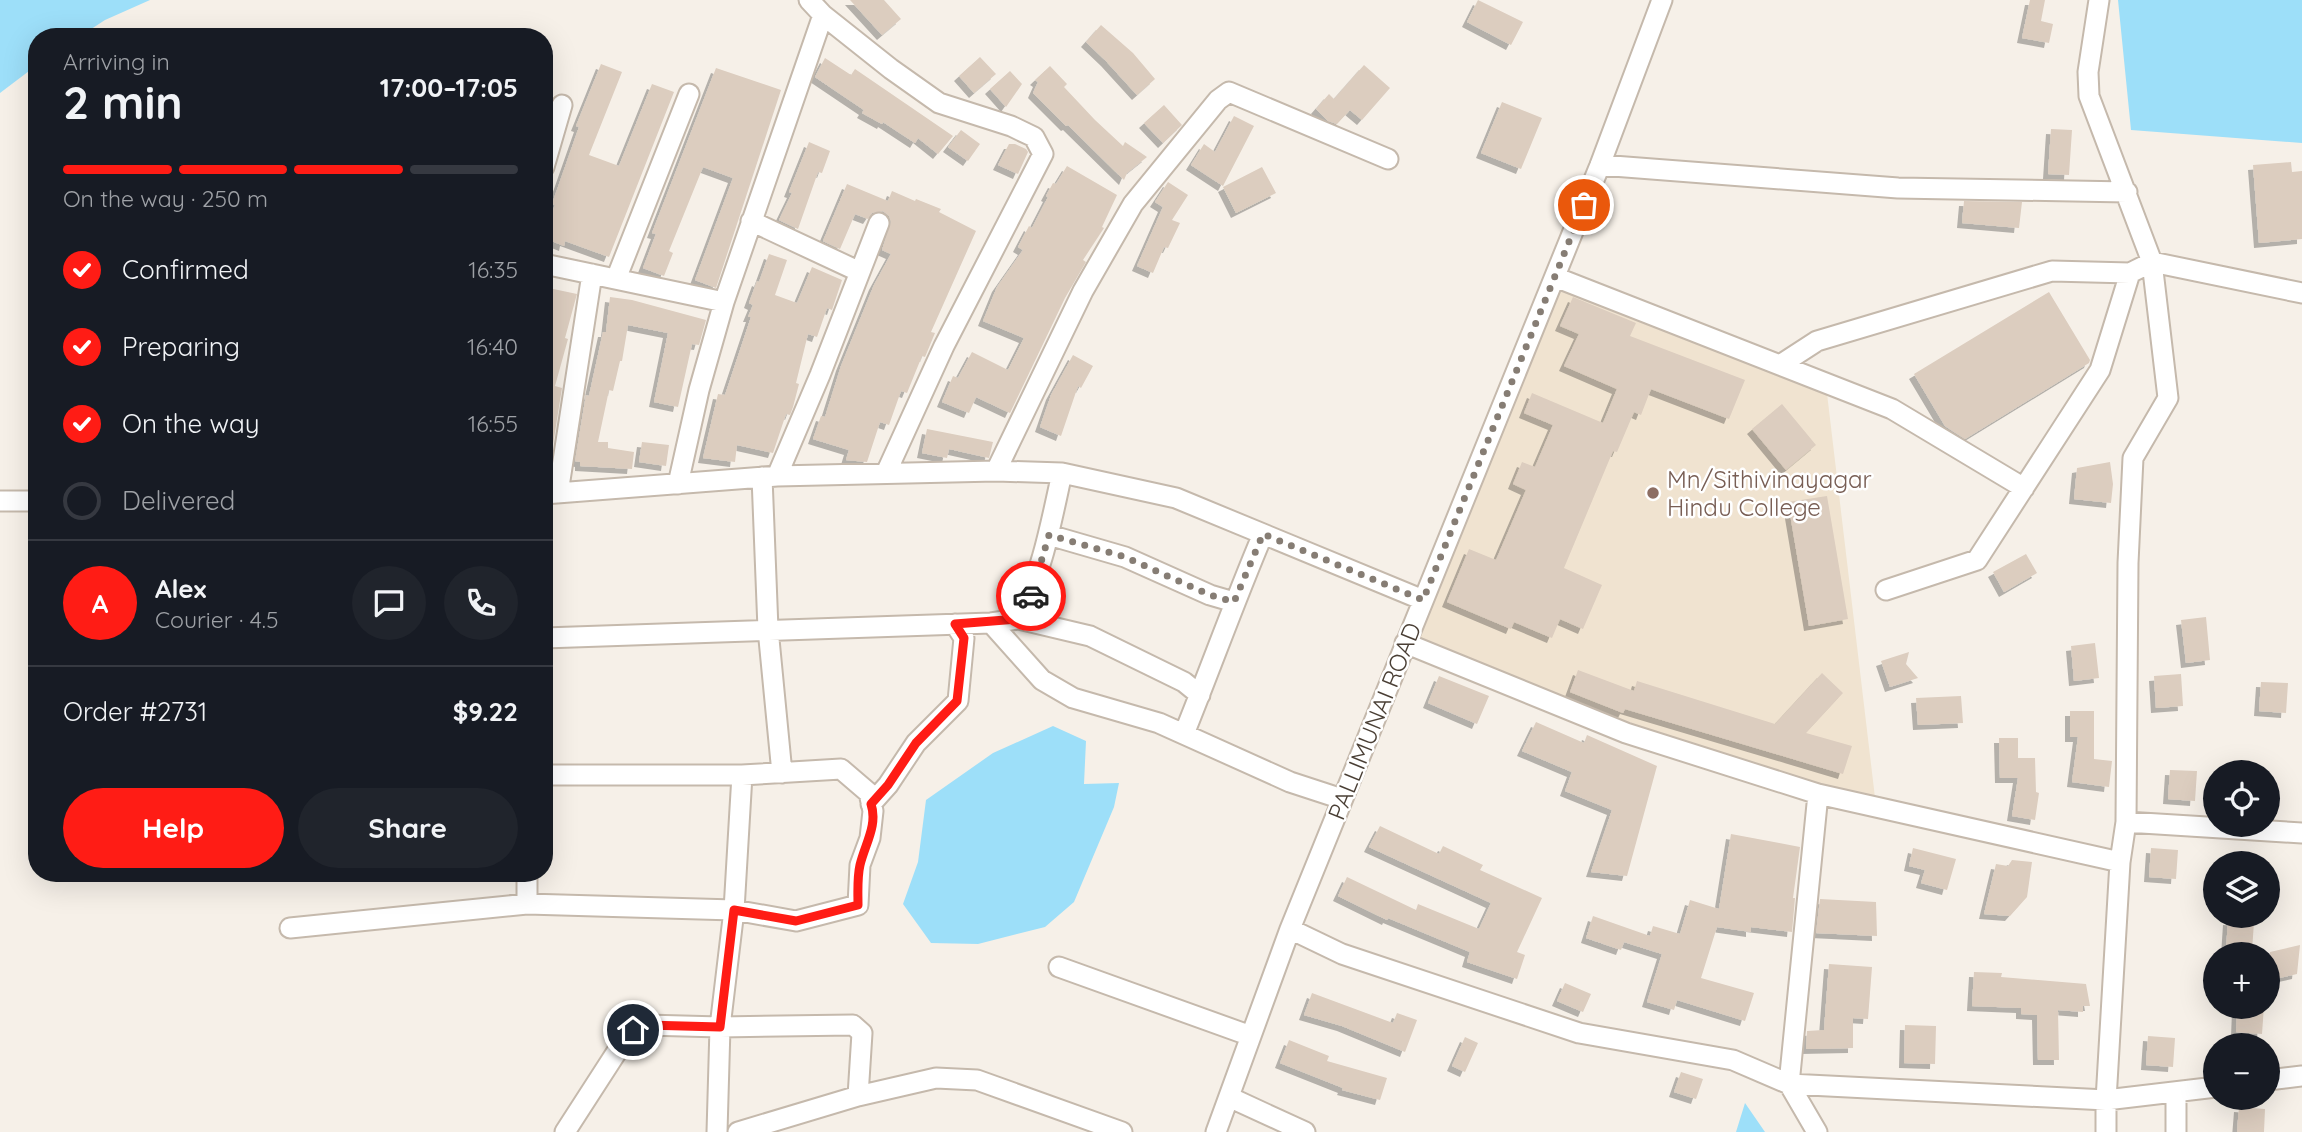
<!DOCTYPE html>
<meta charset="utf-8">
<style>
:root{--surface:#171b24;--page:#20242c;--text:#f1f3f6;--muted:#9ea1a6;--line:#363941;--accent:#ff1c15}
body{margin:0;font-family:Quicksand,sans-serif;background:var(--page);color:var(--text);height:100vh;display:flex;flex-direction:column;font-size:26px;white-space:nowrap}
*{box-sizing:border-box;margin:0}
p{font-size:23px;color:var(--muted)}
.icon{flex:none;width:38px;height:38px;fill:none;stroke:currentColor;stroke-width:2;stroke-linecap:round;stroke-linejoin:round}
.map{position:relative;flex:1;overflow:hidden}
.drawer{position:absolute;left:28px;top:28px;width:525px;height:854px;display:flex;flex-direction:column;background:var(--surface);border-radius:28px;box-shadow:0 7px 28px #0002}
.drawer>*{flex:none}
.buttons{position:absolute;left:2203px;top:760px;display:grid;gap:14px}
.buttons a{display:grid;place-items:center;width:77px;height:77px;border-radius:50%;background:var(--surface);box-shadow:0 7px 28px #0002;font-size:35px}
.pin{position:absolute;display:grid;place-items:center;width:60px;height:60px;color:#fff;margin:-30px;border:4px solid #fff;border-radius:50%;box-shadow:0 2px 7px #0007}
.courier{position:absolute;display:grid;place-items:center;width:70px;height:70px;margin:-35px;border:5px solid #ff1c15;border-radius:50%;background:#fff;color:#222;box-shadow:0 2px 9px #0007}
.head em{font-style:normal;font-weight:700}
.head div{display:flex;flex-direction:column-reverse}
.head{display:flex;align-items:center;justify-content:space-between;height:119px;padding:0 35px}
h1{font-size:46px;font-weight:700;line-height:52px}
.bar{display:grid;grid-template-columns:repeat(4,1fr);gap:10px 7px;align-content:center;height:84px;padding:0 35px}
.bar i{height:9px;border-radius:5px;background:var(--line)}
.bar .current{background:var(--accent)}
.bar p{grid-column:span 4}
.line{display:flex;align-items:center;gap:18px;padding:0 35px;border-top:2px solid var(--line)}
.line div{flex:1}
.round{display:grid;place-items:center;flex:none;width:74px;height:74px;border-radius:37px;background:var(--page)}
ol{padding:0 35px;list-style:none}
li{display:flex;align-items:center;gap:21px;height:77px}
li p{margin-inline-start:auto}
li .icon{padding:7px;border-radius:50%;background:var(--accent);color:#fff;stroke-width:4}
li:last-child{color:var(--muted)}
li i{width:38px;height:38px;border:4px solid var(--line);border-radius:50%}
.cta{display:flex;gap:14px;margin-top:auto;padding:14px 35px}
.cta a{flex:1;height:80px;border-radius:42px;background:var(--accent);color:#fff;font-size:28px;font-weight:700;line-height:80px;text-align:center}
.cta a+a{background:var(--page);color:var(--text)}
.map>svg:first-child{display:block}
.education{fill:#f0e3d0}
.water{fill:#9ddff9}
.building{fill:#dccdbf;filter:url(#shadow)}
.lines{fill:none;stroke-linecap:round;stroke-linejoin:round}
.minor-casing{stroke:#c5b9ac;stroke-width:23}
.minor{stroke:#fff;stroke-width:19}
.done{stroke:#867d74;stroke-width:7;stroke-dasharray:0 12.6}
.route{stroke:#ff1c15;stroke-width:9}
.education-dot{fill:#8d6e63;stroke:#fff;stroke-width:2.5}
.labels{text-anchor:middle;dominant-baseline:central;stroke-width:5;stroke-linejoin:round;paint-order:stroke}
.education-label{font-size:24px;fill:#785e54;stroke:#fff;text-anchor:start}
.street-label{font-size:24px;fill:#4a3f35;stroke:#fff}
</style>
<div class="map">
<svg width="2302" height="1132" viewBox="0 0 2302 1132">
<defs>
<filter id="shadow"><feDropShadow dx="-5" dy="5" stdDeviation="0" flood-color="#0004"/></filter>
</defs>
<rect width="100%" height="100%" fill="#f6f0e8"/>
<!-- education -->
<path class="education" d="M1555,277L1826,385L1876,806L1818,794L1405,643Z"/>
<!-- water -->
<path class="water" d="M0,0H150L105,20L79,37H37V65L0,93Z
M2118,0H2302V143L2131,130Z
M1053,726L1086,741L1084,784L1119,783L1114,807L1074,902L1045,927L978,944L931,943L903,904L918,862L926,800L993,753Z
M1745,1103L1765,1132H1736Z"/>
<!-- building -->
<path class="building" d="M850,0H884L901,19L882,35Z
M1478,0L1523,22L1511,45L1467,22Z
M2030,0H2045L2041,21L2053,24L2049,43L2022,38Z
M1101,25L1133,53L1155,79L1137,95L1106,61L1086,42Z
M980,57L996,74L974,93L959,76Z
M825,58L851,75L855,69L953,136L938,154L918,138L915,143L883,122L882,124L862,113L864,110L815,77Z
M601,64L622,72L589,155L619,166L652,84L674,92L609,257L565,241L564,246L544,238V232L555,205L552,204L579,127L576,126Z
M1364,65L1390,88L1362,120L1350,110L1337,124L1328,121L1316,109L1329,94L1334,99Z
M1050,66L1067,84L1064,87L1095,120L1123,146L1125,142L1147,157L1127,173L1124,180L1068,125L1066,126L1033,93L1038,82L1035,80Z
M716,68L781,90L716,288L695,280L733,178L703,167L669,251L673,253L664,276L643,268L656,234L652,233Z
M1010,71L1022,84L1006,107L990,89Z
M1502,102L1542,118L1521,169L1481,153Z
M1164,105L1182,125L1163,143L1144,123Z
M1234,116L1254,126L1223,186L1191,165L1204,144L1215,152Z
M2051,129L2072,130L2069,175L2048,174Z
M961,130L980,144L968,161L948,147Z
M809,142L830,151L822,173L818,172L798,229L779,220L792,193L789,192Z
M1009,144H1015L1026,149L1028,152L1018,174L998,165Z
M2291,162L2292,172L2302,171V239L2259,243L2253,165Z
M1067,166L1117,195L1102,227L1104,228L1083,260L1086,262L1065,298L1010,413L976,397L969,413L942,402L953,376L958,378L972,352L1008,370L1024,338L983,321L997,287L1023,250L1018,247L1029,226L1032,228L1048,197L1046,196L1053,183L1056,184Z
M1262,167L1276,193L1236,213L1223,187Z
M1168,182L1188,195L1172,220L1180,223L1168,248L1164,247L1153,273L1137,266L1163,207L1155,202Z
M847,184L888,201L892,191L915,201L916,199L941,209L939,212L976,231L931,332L935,333L925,357L922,356L907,393L901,391L889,425L880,422L867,462L846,460L849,450L813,439L821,416L825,417L841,366L874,285L891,254L882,250L891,222L889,216L883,211L872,213L868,219L855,214L840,249L823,241Z
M1964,201L2022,202L2019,228L1962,223Z
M769,254L787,260L775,295L797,303L812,267L842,280L832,310L827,308L817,337L808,334L796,383L799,384L793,407L790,415L786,414L773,453L737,445L735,462L703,458L718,394L725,395L751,317H748L753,305L749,303L757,281L759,282Z
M544,287L577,294L565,338L568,339L555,386L562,388L551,457L544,455Z
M2049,292L2090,360L2089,363L1965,439L1945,426L1914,374Z
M610,297L632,300L706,320L699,345L692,344L678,407L654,402L668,333L628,325L622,361H620L613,391L609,390L598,442H608V448L634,452L632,469L580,466V462L575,461L586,395L589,396L603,332H606Z
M1573,297L1636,323L1630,336L1745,380L1729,419L1651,389L1641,415L1634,412L1617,452L1613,451L1564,568L1602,585L1583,629L1560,619L1552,638L1514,622L1511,629L1447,602L1469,549L1496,560L1526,490L1513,484L1522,462L1535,467L1553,425L1524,413L1532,393L1603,423L1617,389L1564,366L1579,334L1560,326Z
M1073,355L1093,366L1081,388L1078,386L1061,436L1040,427L1051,395Z
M1782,404L1816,445L1786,470L1752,429Z
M927,429L993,442L989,458L949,449L947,458L922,453Z
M642,442L669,445L666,466L639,462Z
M2110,462L2113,484L2111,503L2074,499L2077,468Z
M1827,496L1848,619L1809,626L1788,502Z
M2026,554L2037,573L2004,592L1993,572Z
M2206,617L2210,660L2186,663L2181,620Z
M2095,643L2099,678L2074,681L2071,646Z
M1909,652L1906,664L1918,678L1890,687L1881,661Z
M1578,670L1634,691L1637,681L1775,724L1822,673L1843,693L1806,733L1852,746L1843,774L1625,709L1623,713L1570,692Z
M2181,674L2183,706L2156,708L2154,676Z
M1439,676L1489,696L1477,724L1428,703Z
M2261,682L2288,683L2286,713L2259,711Z
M1961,696L1963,723L1918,725L1916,698Z
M2070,711H2094V759L2112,761L2109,787L2072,782L2078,737H2070Z
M1536,722L1584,743L1587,735L1657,766L1627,876L1591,872L1612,810L1565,791L1572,772L1522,751Z
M1999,738H2018V758H2035L2036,792L2039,793L2035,820L2012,816L2018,778H2000Z
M2170,770L2197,771L2195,801L2168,799Z
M1380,826L1439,854L1443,846L1483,865L1480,870L1542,898L1517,952L1525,955L1517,979L1467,962L1470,952L1388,918L1387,920L1338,896L1347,877L1416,910L1418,904L1479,929L1491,903L1369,847Z
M1731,834L1800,847L1793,898H1795L1792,932L1751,927V932L1717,927L1701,978L1754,993L1745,1021L1677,1000L1674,1010L1647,1002L1662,954L1624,942L1621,950L1586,938L1593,916L1650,936L1653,926L1680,934L1690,900L1719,909Z
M1913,848L1956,859L1947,890L1921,883L1925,870L1909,866Z
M2151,848L2178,850L2176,879L2149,877Z
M2012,860L2032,862L2027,897L2010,916L1984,914L1996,864L2008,866Z
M1820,899L1876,902L1877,936L1816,933Z
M2228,920L2254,922L2252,951L2226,950Z
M2300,945L2297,974L2270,980V952Z
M1829,964L1872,967L1868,1019L1853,1018V1048L1806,1049L1807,1031L1824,1030Z
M1974,972L2002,973L2001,977L2086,984L2090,1006H2083V1012L2058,1010L2059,1060H2038L2037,1015L2021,1014V1008L1972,1006Z
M1565,983L1591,994L1583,1012L1557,1001Z
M1312,993L1393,1023L1397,1013L1417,1020L1405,1052L1342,1026L1304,1015Z
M2237,1006H2264L2262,1034L2236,1032Z
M1905,1025L1936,1026L1935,1064L1904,1063Z
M2148,1036L2175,1038L2173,1067L2146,1065Z
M1465,1037L1478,1043L1465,1072L1452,1066Z
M1289,1040L1329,1056L1327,1061L1387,1078L1380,1100L1342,1090L1343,1088L1280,1063Z
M1681,1072L1703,1079L1696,1099L1674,1092Z
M2239,1107L2265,1109L2264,1132H2237Z"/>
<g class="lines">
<!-- minor casing -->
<g class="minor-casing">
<path id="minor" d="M809,0L823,15L891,69L939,103L1011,126L1034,137L1043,154L944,346L886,473
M2099,0L2088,72L2089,96L2152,262L2168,398L2133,458L2128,563L2126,822L2120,862L2106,1100V1132
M1600,165L1898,188L2127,192
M544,167L562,105
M751,221L860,272
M544,264L724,302
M1555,277L1892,409L2024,488
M616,279L689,94
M1780,365L1817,341L2052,271L2130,273
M996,471L1083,291L1133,204L1218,100L1229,92L1388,159
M777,476L820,375L879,223
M762,477L768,629L782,773
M678,484L699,390L724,302L823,15
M558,493L592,274
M544,494L777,476L996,471L1062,473L1176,498L1423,600
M0,501H37
M1049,535L1125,557L1210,595L1234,602
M1886,590L1977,560L2100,370L2130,273L2152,262L2302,293
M1018,619L1090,636L1184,682L1200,695
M991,623L1042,680L1073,698L1159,723L1290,782L1342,799
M544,638L991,623L1018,619C1042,574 1051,523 1062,473
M1405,643L1626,733L1818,794L2120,862
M1184,734C1211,667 1235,600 1263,534
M871,804L888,785L916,743L958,701L964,638L955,624
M2126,822L2302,833
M527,873V904
M290,928L527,904L734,910L796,921L858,905L860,865L870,838L873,811L869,793L841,769L742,775H544
M1290,929L1342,954L1579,1033L1733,1060L1789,1084L2106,1100L2216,1087
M1059,967L1251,1036
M2268,1080L2302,1076
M2176,1092V1132
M1229,1097L1305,1132
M565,1132L625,1039L633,1030L646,1025L720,1027L853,1025L862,1033L858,1096
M717,1132L720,1027L734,910L742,775
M738,1132L858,1096L936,1078L977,1080L1122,1132
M1216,1132L1290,929L1600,165L1662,0
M1817,1132L1789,1084L1818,794"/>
</g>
<!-- minor -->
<use href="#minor" class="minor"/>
</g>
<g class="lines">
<!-- done -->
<path class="done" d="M1031,596L1049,535L1125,557L1210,595L1234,602L1263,534L1423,600L1584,205"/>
<!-- route -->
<path class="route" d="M633,1030L646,1025L720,1027L734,910L796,921L858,905C858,892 857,878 860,865C865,844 878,825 871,804L888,785L916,743L957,701L964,638L955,624L1018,619L1031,596"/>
</g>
<!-- markers -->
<circle class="education-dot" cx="1653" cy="493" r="7"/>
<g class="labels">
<!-- education labels -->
<g class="education-label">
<text x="1667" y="479">Mn/Sithivinayagar<tspan x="1667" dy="28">Hindu College</tspan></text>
</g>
<!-- street labels -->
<g class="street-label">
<text transform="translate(1374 721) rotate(-68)">PALLIMUNAI ROAD</text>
</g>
</g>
</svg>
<div class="buttons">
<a><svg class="icon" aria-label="locate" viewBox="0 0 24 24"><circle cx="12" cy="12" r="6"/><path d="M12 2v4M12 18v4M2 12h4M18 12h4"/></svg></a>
<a><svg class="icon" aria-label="layers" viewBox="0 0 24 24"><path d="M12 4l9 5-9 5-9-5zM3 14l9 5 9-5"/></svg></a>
<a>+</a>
<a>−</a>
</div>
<div class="pin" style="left:1584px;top:205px;background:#ea580c"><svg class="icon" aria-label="bag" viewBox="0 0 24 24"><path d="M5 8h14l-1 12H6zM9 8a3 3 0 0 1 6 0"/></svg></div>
<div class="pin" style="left:633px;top:1030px;background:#1f2937"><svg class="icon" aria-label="home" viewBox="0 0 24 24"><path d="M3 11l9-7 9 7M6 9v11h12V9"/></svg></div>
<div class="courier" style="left:1031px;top:596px"><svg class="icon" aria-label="car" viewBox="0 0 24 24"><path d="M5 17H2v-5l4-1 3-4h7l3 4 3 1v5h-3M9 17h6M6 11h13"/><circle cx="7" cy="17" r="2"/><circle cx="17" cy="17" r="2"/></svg></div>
<section class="drawer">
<div class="head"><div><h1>2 min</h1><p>Arriving in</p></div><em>17:00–17:05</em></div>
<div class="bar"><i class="current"></i><i class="current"></i><i class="current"></i><i></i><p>On the way · 250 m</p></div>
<ol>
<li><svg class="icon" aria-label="check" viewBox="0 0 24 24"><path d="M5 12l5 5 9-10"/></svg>Confirmed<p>16:35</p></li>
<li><svg class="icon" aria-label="check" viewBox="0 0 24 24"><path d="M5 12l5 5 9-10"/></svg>Preparing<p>16:40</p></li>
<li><svg class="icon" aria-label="check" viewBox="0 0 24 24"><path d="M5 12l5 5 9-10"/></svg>On the way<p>16:55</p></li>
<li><i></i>Delivered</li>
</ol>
<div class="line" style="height:126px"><b class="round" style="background:var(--accent);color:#fff">A</b><div><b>Alex</b><p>Courier · 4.5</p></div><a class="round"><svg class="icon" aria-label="chat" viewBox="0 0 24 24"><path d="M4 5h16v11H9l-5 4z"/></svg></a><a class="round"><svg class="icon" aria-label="phone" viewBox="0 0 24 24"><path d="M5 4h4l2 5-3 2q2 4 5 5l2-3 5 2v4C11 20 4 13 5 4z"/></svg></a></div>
<div class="line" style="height:91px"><div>Order #2731</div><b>$9.22</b></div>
<div class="cta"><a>Help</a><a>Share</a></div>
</section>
</div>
